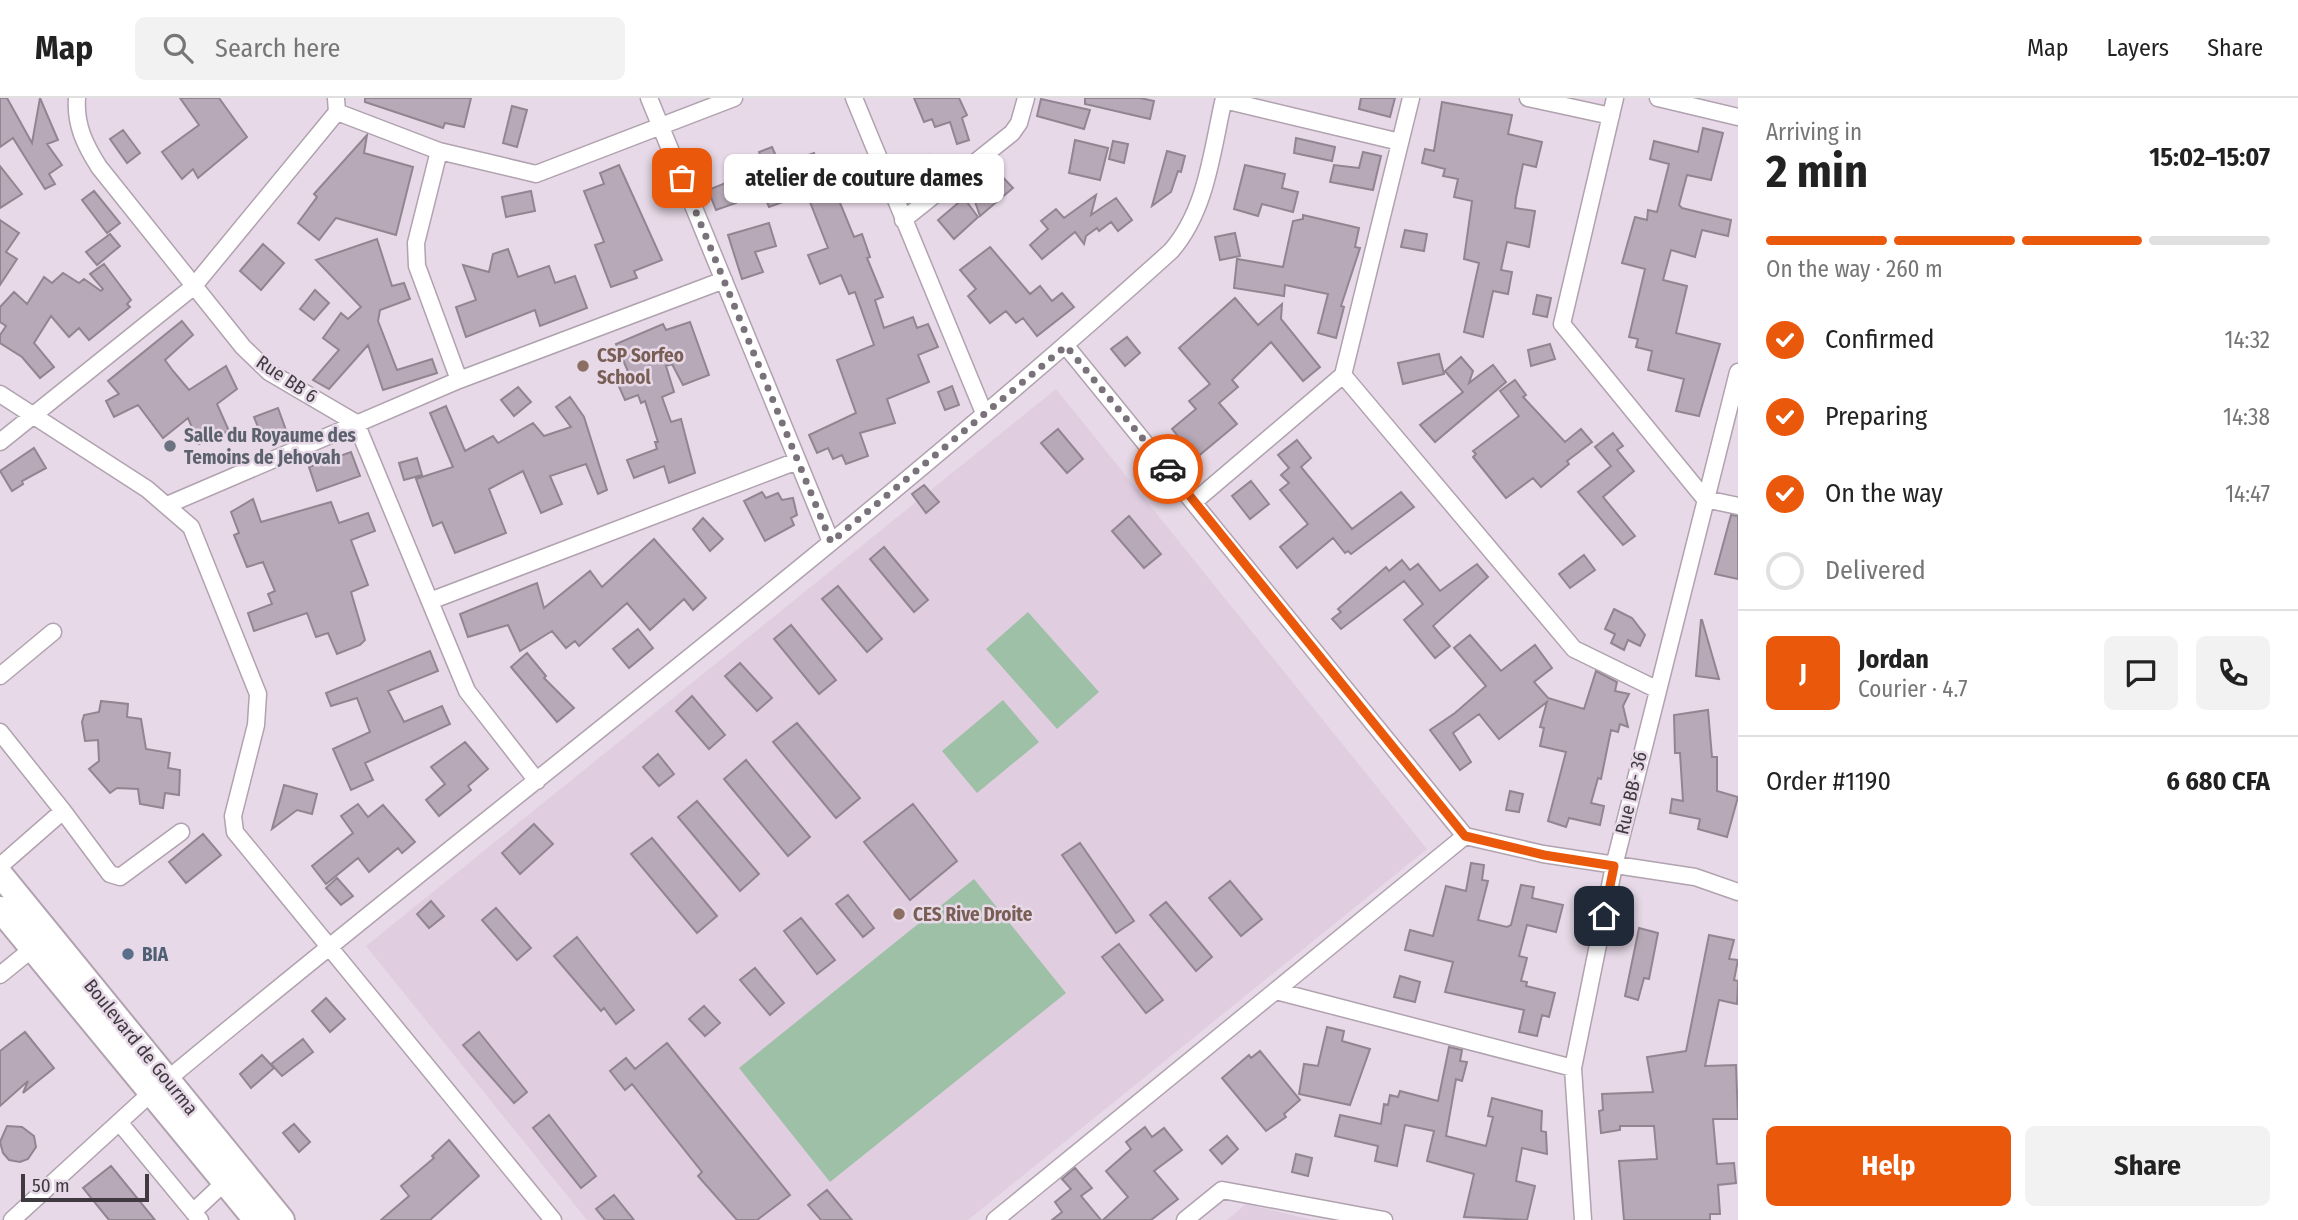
<!DOCTYPE html>
<meta charset="utf-8">
<style>
:root{--surface:#fff;--page:#f2f2f2;--text:#222;--muted:#767676;--line:#e0e0e0;--accent:#ea580c}
body{margin:0;font-family:"Fira Sans Condensed",sans-serif;background:var(--page);color:var(--text);height:100vh;display:flex;flex-direction:column;font-size:26px;white-space:nowrap}
*{box-sizing:border-box;margin:0}
p{font-size:23px;color:var(--muted)}
.icon{flex:none;width:38px;height:38px;fill:none;stroke:currentColor;stroke-width:2;stroke-linecap:round;stroke-linejoin:round}
.map{position:relative;flex:1;overflow:hidden}
.panel{display:flex;flex-direction:column;background:var(--surface);width:560px}
.panel>*{flex:none}
.scale{position:absolute;left:21px;bottom:18px;width:128px;box-sizing:border-box;padding-left:7px;border:4px solid #3f3a3f;border-top:0;font-size:19px;line-height:24px;white-space:nowrap;color:#3f3a3f;-webkit-text-stroke:5px #e7d9e7;paint-order:stroke}
.pin{position:absolute;display:grid;place-items:center;width:60px;height:60px;color:#fff;margin:-30px;border-radius:14px;box-shadow:0 4px 10px #0006}
.courier{position:absolute;display:grid;place-items:center;width:70px;height:70px;margin:-35px;border:5px solid #ea580c;border-radius:50%;background:#fff;color:#222;box-shadow:0 2px 9px #0007}
.bubble{position:absolute;height:49px;border-radius:10px;background:var(--surface);box-shadow:0 2px 5px #0004;font-size:23px;font-weight:700;line-height:49px;text-align:center}
.summary em{font-style:normal;font-weight:700}
.summary div{display:flex;flex-direction:column-reverse}
.summary{display:flex;align-items:center;justify-content:space-between;height:119px;padding:0 28px}
h1{font-size:46px;font-weight:700;line-height:52px}
.bar{display:grid;grid-template-columns:repeat(4,1fr);gap:10px 7px;align-content:center;height:84px;padding:0 28px}
.bar i{height:9px;border-radius:5px;background:var(--line)}
.bar .selected{background:var(--accent)}
.bar p{grid-column:span 4}
.line{display:flex;align-items:center;gap:18px;padding:0 28px;border-top:2px solid var(--line)}
.line div{flex:1}
.round{display:grid;place-items:center;flex:none;width:74px;height:74px;border-radius:10px;background:var(--page)}
ol{padding:0 28px;list-style:none}
li{display:flex;align-items:center;gap:21px;height:77px}
li p{margin-inline-start:auto}
li .icon{padding:7px;border-radius:50%;background:var(--accent);color:#fff;stroke-width:4}
li:last-child{color:var(--muted)}
li i{width:38px;height:38px;border:4px solid var(--line);border-radius:50%}
.cta{display:flex;gap:14px;margin-top:auto;padding:14px 28px}
.cta a{flex:1;height:80px;border-radius:10px;background:var(--accent);color:#fff;font-size:28px;font-weight:700;line-height:80px;text-align:center}
.cta a+a{background:var(--page);color:var(--text)}
header{display:flex;align-items:center;gap:42px;box-sizing:border-box;height:98px;padding:0 35px;background:var(--surface);border-bottom:2px solid var(--line)}
header strong{font-size:33px}
nav{display:flex;gap:38px;margin-inline-start:auto;font-size:24px}
.search{width:490px;height:63px;background:var(--page);display:flex;align-items:center;gap:18px;box-sizing:border-box;padding:0 24px;border-radius:10px;color:var(--muted);font-size:26px}
main{display:flex;flex:1;min-height:0}
.map>svg:first-child{display:block}
.built{fill:#e1cde0}
.green{fill:#9dc0a7}
.building{fill:#b7a9b7;stroke:#928592;stroke-width:2}
.lines{fill:none;stroke-linecap:round;stroke-linejoin:round}
.minor-casing{stroke:#b0a2af;stroke-width:19}
.highway-casing{stroke:#b0a2af;stroke-width:28}
.minor{stroke:#fff;stroke-width:16}
.highway{stroke:#fff;stroke-width:24}
.done{stroke:#7a727a;stroke-width:7;stroke-dasharray:0 12.6}
.route{stroke:#ea580c;stroke-width:9}
.education-dot{fill:#8d6e63;stroke:#e7d9e7;stroke-width:2.5}
.worship-dot{fill:#6b7280;stroke:#e7d9e7;stroke-width:2.5}
.service-dot{fill:#5c6f8a;stroke:#e7d9e7;stroke-width:2.5}
.labels{text-anchor:middle;dominant-baseline:central;stroke-width:5;stroke-linejoin:round;paint-order:stroke}
.education-label{font-size:19px;font-weight:bold;fill:#785e54;stroke:#e7d9e7;text-anchor:start}
.street-label{font-size:19px;fill:#3f3a3f;stroke:#e7d9e7}
.worship-label{font-size:19px;font-weight:bold;fill:#5b616d;stroke:#e7d9e7;text-anchor:start}
.service-label{font-size:19px;font-weight:bold;fill:#4e5e75;stroke:#e7d9e7;text-anchor:start}
</style>
<header>
<strong>Map</strong>
<div class="search"><svg class="icon" aria-label="search" viewBox="0 0 24 24"><circle cx="10" cy="10" r="6"/><path d="M15 15l6 6"/></svg>Search here</div>
<nav><a>Map</a><a>Layers</a><a>Share</a></nav>
</header>
<main>
<div class="map">
<svg width="1738" height="1122" viewBox="0 0 1738 1122">
<rect width="100%" height="100%" fill="#e7d9e7"/>
<!-- built -->
<path class="built" d="M1056,291L1427,751L968,1122H587L366,848Z
M1246,1106L1313,1122H1227Z"/>
<!-- green -->
<path class="green" d="M1028,514L1099,594L1057,631L986,551Z
M1003,602L1039,644L977,695L942,653Z
M974,781L1066,895L830,1084L739,970Z"/>
<!-- building -->
<path class="building" d="M0,0H7L32,45L40,0L58,42L47,46L62,67L49,76L55,86L45,91L13,40L0,49Z
M180,0H219L247,39L198,80L193,71L182,81L162,54L199,27Z
M365,0H471L464,29L445,25L443,30L365,4Z
M914,0H959L967,17L962,20L969,42L957,46L950,24L935,29L932,21L924,24Z
M1085,0H1140L1154,3L1150,21L1085,6Z
M1361,0H1395L1390,19L1359,11Z
M1041,1L1090,12L1084,31L1037,18Z
M1442,4L1512,17L1508,36L1542,44L1536,69L1523,66L1516,100L1515,110L1535,113L1529,149L1507,144L1501,172L1512,174L1508,196L1493,193L1483,239L1464,234L1479,165L1464,161L1472,103L1454,99L1458,81L1443,78L1445,71L1422,65L1425,51L1434,53Z
M512,8L527,12L517,49L503,45Z
M1703,30L1723,35L1711,82L1687,77L1679,107L1682,110L1731,122L1728,138L1702,132L1695,159L1671,152L1663,182L1687,188L1676,235L1720,246L1699,318L1676,313L1684,281L1648,272L1652,253L1636,249L1638,241L1629,239L1645,171L1622,165L1635,119L1647,122L1648,112L1657,114L1669,66L1650,61L1654,43L1698,54Z
M123,32L140,55L127,65L110,41Z
M367,37L364,55L413,69L396,137L336,120L319,142L298,125L317,99L314,96Z
M1296,40L1335,49L1332,63L1294,55Z
M1075,42L1108,50L1100,82L1069,75Z
M1113,43L1128,46L1124,65L1109,61Z
M772,49L780,67L814,55L829,98L836,95L854,139L862,136L870,159L867,160L883,199L875,202L884,230L913,219L917,230L928,226L938,249L918,257L929,284L887,301L895,325L860,335L868,358L846,366L842,357L833,361L828,350L817,355L809,337L856,315L837,262L874,247L855,194L849,196L841,177L820,186L808,157L828,150L808,99L805,96L769,109L764,97L774,93L759,54Z
M1167,53L1185,58L1181,74L1178,73L1171,94L1152,108Z
M1363,54L1381,58L1373,92L1330,84L1334,67L1359,70Z
M930,57L944,75L929,86L916,68Z
M619,67L662,162L634,173L637,180L611,189L595,147L604,144L584,93L604,86L600,75Z
M1245,67L1285,76L1282,90L1298,94L1293,114L1262,106L1258,118L1234,111Z
M0,68L22,96L0,110Z
M997,73L1013,90L980,118L972,95Z
M728,84L736,105L716,112L708,92Z
M94,93L120,125L107,135L82,102Z
M531,93L535,113L506,119L502,99Z
M1096,97L1091,117L1116,100L1132,122L1118,133L1111,124L1099,133L1097,130L1086,138L1084,146L1075,134L1042,161L1030,147L1048,131L1041,123L1056,111L1064,120Z
M964,100L978,119L954,141L938,122Z
M1303,117L1359,130L1355,149L1360,150L1341,208L1344,209L1336,240L1318,235L1328,196L1285,187L1284,198L1234,190L1237,161L1283,169L1293,123L1303,121Z
M0,122L19,135L6,154L17,161L0,187Z
M769,125L776,148L755,154L763,174L742,181L728,137Z
M1405,132L1427,136L1424,153L1401,149Z
M1235,135L1240,158L1220,162L1215,139Z
M110,136L120,148L97,167L86,154Z
M377,141L392,188L404,185L410,201L380,212L378,223L397,272L432,261L437,275L383,292L368,247L329,291L313,282L339,252L323,240L341,215L348,221L361,209L316,162Z
M263,146L284,165L261,192L240,173Z
M990,149L1030,196L1040,188L1052,203L1062,195L1074,209L1037,238L1023,220L1016,225L1006,213L990,225L968,198L976,191L960,172Z
M508,151L518,179L549,168L555,185L575,178L587,210L540,228L535,212L466,239L456,209L476,202L463,167L489,174L493,156Z
M104,166L131,202L127,206L130,209L89,242L79,230L69,239L51,218L34,245L54,269L40,280L22,259L0,245V237L6,228L0,224V209L14,194L27,206L44,179L52,185L63,175L79,185L84,181L101,193L103,191L90,176Z
M315,192L329,205L314,222L300,211Z
M1537,197L1551,200L1547,219L1533,216Z
M1235,200L1258,227L1282,206L1281,221L1320,269L1303,283L1271,244L1232,282L1238,289L1219,305L1237,326L1196,360L1172,331L1196,311L1189,303L1210,286L1179,250Z
M182,223L193,237L165,262L173,273L189,292L226,268L237,291L217,306L229,333L199,346L188,320L163,340L138,307L114,319L106,303L119,296L108,283Z
M690,224L709,277L683,287L672,266L666,268L674,294L662,299L671,324L681,321L695,375L669,385L664,368L634,380L627,362L657,351L655,344H658L645,303L641,305L638,297L625,302L617,284L630,278L616,246L663,226L666,232Z
M1127,239L1140,255L1125,268L1111,251Z
M1550,246L1555,261L1531,268L1528,252Z
M1439,256L1444,276L1403,286L1398,265Z
M1461,259L1473,273L1469,285L1493,267L1506,284L1435,344L1420,327L1463,294L1445,273Z
M1515,282L1526,297L1523,299L1565,344L1581,331L1592,344L1567,363L1569,366L1541,389L1533,380L1506,400L1473,359L1476,356L1473,353L1519,318L1500,293Z
M952,288L959,307L945,312L938,294Z
M518,289L531,304L514,318L501,302Z
M570,299L584,319L607,392L598,396L586,366L550,378L562,406L541,415L523,373L489,391L506,435L455,455L442,424L433,428L416,381L453,369L430,315L446,308L465,353L493,338L498,345L533,325L544,338L571,329L556,309Z
M278,310L287,335L264,344L254,319Z
M1058,331L1083,361L1067,375L1041,345Z
M1613,335L1623,348L1617,352L1634,373L1603,399L1635,438L1623,447L1578,394L1611,368L1595,349Z
M1297,342L1311,360L1301,369L1352,431L1401,394L1414,409L1351,456L1348,453L1345,455L1333,440L1297,470L1280,449L1308,426L1280,392L1289,385L1281,377L1289,370L1278,357Z
M34,350L46,370L22,383L23,386L12,393L0,373Z
M351,354L360,378L317,393L309,369Z
M417,360L422,377L404,382L399,365Z
M1251,383L1269,406L1250,421L1232,398Z
M924,387L939,404L926,415L912,396Z
M762,394L766,400L778,395L782,402L793,400L797,417L791,420L794,427L765,443L744,403Z
M253,401L261,424L331,404L339,425L368,415L375,433L351,442L368,487L351,494L365,542L360,547L337,556L328,535L316,539L307,515L254,533L248,515L272,506L268,496L275,493L263,464L247,469L234,437L239,435L231,414Z
M1731,417L1738,418V481L1715,476Z
M1129,418L1161,456L1144,470L1112,433Z
M703,420L723,441L710,453L693,431Z
M654,441L706,500L693,512L684,501L650,532L627,505L579,548L575,543L566,550L552,533L520,553L508,527L468,539L460,516L537,485L544,510L590,473L602,489Z
M884,449L928,502L914,514L870,461Z
M1584,457L1595,472L1570,490L1559,476Z
M1402,462L1410,472L1418,466L1440,493L1477,466L1488,479L1433,528L1450,548L1435,560L1404,522L1423,506L1404,483L1341,531L1332,521L1341,514L1338,511L1386,469L1389,473Z
M838,488L882,541L867,554L822,501Z
M1614,511L1632,520L1645,537L1640,548L1628,542L1624,552L1611,545L1615,536L1605,531Z
M1701,522H1702L1719,581L1696,578Z
M791,527L836,582L819,596L774,541Z
M638,531L653,550L629,570L613,551Z
M1470,537L1501,573L1535,547L1552,570L1534,584L1548,600L1584,611L1596,573L1617,584L1615,593L1629,596L1623,608L1628,629L1620,626L1618,634L1611,632L1601,681L1598,680L1591,705L1604,708L1600,727L1569,720L1566,729L1548,723L1566,654L1540,648L1544,630L1540,629L1547,604L1499,641L1479,616L1453,635L1471,664L1460,672L1430,632L1455,615L1486,588L1454,550Z
M430,553L438,573L388,593L404,624L442,608L450,626L365,665L373,682L351,692L333,651L370,634L357,600L331,608L326,595Z
M527,555L546,578L544,580L574,610L557,624L511,569Z
M740,565L772,600L757,613L725,578Z
M692,598L725,637L709,651L676,613Z
M101,603L128,606L127,619L141,621L146,651L170,655L168,670L180,672L179,697L165,695L163,710L140,706L138,691L117,690L110,695L89,671L99,663L98,642L85,643L82,624L84,617L99,614Z
M1708,612L1712,659H1717V693L1738,699L1727,739L1698,731L1700,721L1670,715L1672,701L1683,703L1680,655H1675L1674,617Z
M797,625L860,700L836,720L773,644Z
M465,644L488,671L468,688L471,692L439,718L426,702L445,686L431,669Z
M658,656L674,676L659,688L643,669Z
M746,662L810,739L788,758L724,681Z
M284,687L317,696L312,716L297,712L272,731Z
M1510,693L1523,696L1519,714L1506,712Z
M697,703L759,776L740,793L678,719Z
M358,706L368,719L383,707L415,744L402,755L398,750L369,774L358,760L326,786L312,768L353,735L341,718Z
M913,706L957,763L910,802L864,744Z
M534,726L553,746L520,776L502,755Z
M203,736L221,757L186,785L169,764Z
M652,740L717,818L697,835L631,756Z
M1080,745L1134,823L1116,835L1062,757Z
M1471,765L1484,767L1482,782L1488,783L1478,822L1507,829L1511,827L1521,787L1534,789L1532,800L1563,807L1556,834L1527,827L1519,858L1527,860L1521,883L1527,884L1526,888L1555,895L1549,919L1542,917L1537,938L1519,934L1524,912L1445,894L1453,864L1405,852L1410,832L1433,838L1446,788L1466,793Z
M337,780L353,798L341,807L326,790Z
M1230,783L1262,821L1241,838L1209,800Z
M848,797L874,830L863,839L836,806Z
M431,803L444,818L429,830L417,816Z
M1166,804L1212,859L1196,873L1150,817Z
M496,810L531,850L517,862L482,822Z
M801,820L835,862L817,876L784,833Z
M1639,830L1658,835L1649,881L1644,880L1638,902L1625,898Z
M1709,837L1734,842L1729,861L1738,862L1734,882L1738,883L1737,906L1719,902L1705,968L1736,967L1738,1021H1713L1717,1066L1734,1065L1736,1085L1718,1087L1720,1116H1710V1122H1624L1619,1063L1657,1061L1654,1028H1620V1032L1601,1035L1599,1013L1603,1012L1602,996L1653,994L1647,959L1686,953Z
M577,839L634,912L616,926L604,910L601,913L554,858Z
M1119,846L1163,902L1146,915L1102,859Z
M755,870L784,905L770,917L740,882Z
M1400,878L1420,884L1415,904L1394,899Z
M326,900L345,921L330,934L312,913Z
M704,908L720,925L705,938L689,921Z
M1327,929L1344,933L1342,943L1370,951L1350,1007L1299,996L1304,966L1318,968Z
M25,934L54,970L23,995L28,983L0,1008V953Z
M479,934L527,994L514,1005L463,947Z
M303,941L313,954L282,978L271,966Z
M667,945L790,1097L757,1122H737L698,1078L702,1074L632,986L625,992L610,973L626,960L635,971Z
M1449,949L1462,952L1460,963L1467,964L1462,983L1456,981L1446,1038L1486,1048L1493,1019L1488,1018L1492,1000L1542,1013L1541,1033L1546,1034L1547,1056L1522,1050L1516,1083L1535,1088L1527,1122L1464,1119L1474,1076L1427,1063L1434,1033L1405,1027L1397,1068L1375,1063L1378,1048L1335,1038L1340,1017L1381,1026L1384,1006L1388,1007L1390,997L1398,999L1400,993L1438,1003Z
M1260,953L1300,1002L1284,1016L1286,1019L1266,1033L1222,980L1249,957L1251,960Z
M262,957L274,970L251,990L240,976Z
M549,1017L596,1078L581,1090L533,1030Z
M294,1026L310,1044L299,1054L283,1035Z
M7,1028L22,1029L34,1038L36,1049L28,1061L20,1064L9,1062L3,1055L0,1044Z
M1145,1029L1152,1039L1164,1030L1182,1052L1154,1073L1178,1101L1151,1122H1103L1128,1099L1106,1073L1131,1051L1126,1044Z
M1227,1038L1238,1051L1222,1066L1210,1052Z
M449,1042L479,1078L430,1122H381L409,1098L401,1088L434,1060L432,1058Z
M1296,1056L1312,1060L1308,1078L1292,1074Z
M111,1068L155,1122H109L83,1090Z
M1075,1070L1092,1090L1081,1098L1101,1122H1052L1062,1114L1055,1104L1071,1091L1062,1081Z
M827,1092L852,1122H821L808,1107Z
M614,1097L634,1122H605L596,1111Z"/>
<g class="lines">
<!-- minor casing -->
<g class="minor-casing">
<path id="minor" d="M77,0C75,27 85,47 99,69L243,249L269,274L356,325L467,593L537,683
M649,0L831,444
M854,0L984,315
M1411,0L1343,277L1574,551L1656,591
M1528,0L1611,18
M1615,0L1562,226L1705,401L1738,408
M1658,0L1738,19
M1224,2L1400,44
M337,14L439,53L536,76L734,0
M439,53L416,145L417,168L459,282
M903,122L1012,35L1019,25L1026,0
M1066,248L1465,738L1543,756L1695,779L1738,794
M0,296L147,391L191,429L258,596L256,627L233,718L235,734L553,1122
M0,344L193,189L337,14L336,0
M1195,403L1343,277
M167,407L459,282L724,182
M430,503L797,363
M0,578L53,534
M0,634L63,713
M0,768L63,713L110,776L120,779L181,734
M0,877L32,851
M1276,893L1573,970
M168,981C501,704 849,444 1171,153C1207,112 1212,52 1224,0
M119,1024L200,1122
M193,1114L225,1084
M12,1122L151,995
M995,1122L1465,738
M1185,1122L1222,1092L1384,1122
M1583,1122L1573,970L1614,768L1738,274"/>
</g>
<!-- highway casing -->
<g class="highway-casing">
<path id="highway" d="M0,776L282,1122
M0,811L256,1122"/>
</g>
<!-- minor -->
<use href="#minor" class="minor"/>
<!-- highway -->
<use href="#highway" class="highway"/>
</g>
<g class="lines">
<!-- done -->
<path class="done" d="M682,80L831,444L1066,248L1168,371"/>
<!-- route -->
<path class="route" d="M1168,371L1465,738L1544,757L1614,768L1604,818"/>
</g>
<!-- markers -->
<g class="education-dot">
<circle cx="583" cy="268" r="7"/>
<circle cx="899" cy="816" r="7"/>
</g>
<circle class="worship-dot" cx="170" cy="348" r="7"/>
<circle class="service-dot" cx="128" cy="856" r="7"/>
<g class="labels">
<!-- education labels -->
<g class="education-label">
<text x="597" y="257">CSP Sorfeo<tspan x="597" dy="22">School</tspan></text>
<text x="913" y="816">CES Rive Droite</text>
</g>
<!-- street labels -->
<g class="street-label">
<text transform="translate(287 281) rotate(34)">Rue BB 6</text>
<text transform="translate(1631 695) rotate(-77)">Rue BB- 36</text>
<text transform="translate(141 949) rotate(51)">Boulevard de Gourma</text>
</g>
<!-- worship labels -->
<g class="worship-label">
<text x="184" y="337">Salle du Royaume des<tspan x="184" dy="22">Temoins de Jehovah</tspan></text>
</g>
<!-- service labels -->
<g class="service-label">
<text x="142" y="856">BIA</text>
</g>
</g>
</svg>
<div class="scale">50 m</div>
<div class="pin" style="left:682px;top:80px;background:#ea580c"><svg class="icon" aria-label="bag" viewBox="0 0 24 24"><path d="M5 8h14l-1 12H6zM9 8a3 3 0 0 1 6 0"/></svg></div>
<div class="pin" style="left:1604px;top:818px;background:#1f2937"><svg class="icon" aria-label="home" viewBox="0 0 24 24"><path d="M3 11l9-7 9 7M6 9v11h12V9"/></svg></div>
<div class="courier" style="left:1168px;top:371px"><svg class="icon" aria-label="car" viewBox="0 0 24 24"><path d="M5 17H2v-5l4-1 3-4h7l3 4 3 1v5h-3M9 17h6M6 11h13"/><circle cx="7" cy="17" r="2"/><circle cx="17" cy="17" r="2"/></svg></div>
<div class="bubble" style="left:724px;top:56px;width:280px">atelier de couture dames</div>
</div>
<section class="panel">
<div class="summary"><div><h1>2 min</h1><p>Arriving in</p></div><em>15:02–15:07</em></div>
<div class="bar"><i class="selected"></i><i class="selected"></i><i class="selected"></i><i></i><p>On the way · 260 m</p></div>
<ol>
<li><svg class="icon" aria-label="check" viewBox="0 0 24 24"><path d="M5 12l5 5 9-10"/></svg>Confirmed<p>14:32</p></li>
<li><svg class="icon" aria-label="check" viewBox="0 0 24 24"><path d="M5 12l5 5 9-10"/></svg>Preparing<p>14:38</p></li>
<li><svg class="icon" aria-label="check" viewBox="0 0 24 24"><path d="M5 12l5 5 9-10"/></svg>On the way<p>14:47</p></li>
<li><i></i>Delivered</li>
</ol>
<div class="line" style="height:126px"><b class="round" style="background:var(--accent);color:#fff">J</b><div><b>Jordan</b><p>Courier · 4.7</p></div><a class="round"><svg class="icon" aria-label="chat" viewBox="0 0 24 24"><path d="M4 5h16v11H9l-5 4z"/></svg></a><a class="round"><svg class="icon" aria-label="phone" viewBox="0 0 24 24"><path d="M5 4h4l2 5-3 2q2 4 5 5l2-3 5 2v4C11 20 4 13 5 4z"/></svg></a></div>
<div class="line" style="height:91px"><div>Order #1190</div><b>6 680 CFA</b></div>
<div class="cta"><a>Help</a><a>Share</a></div>
</section>
</main>
